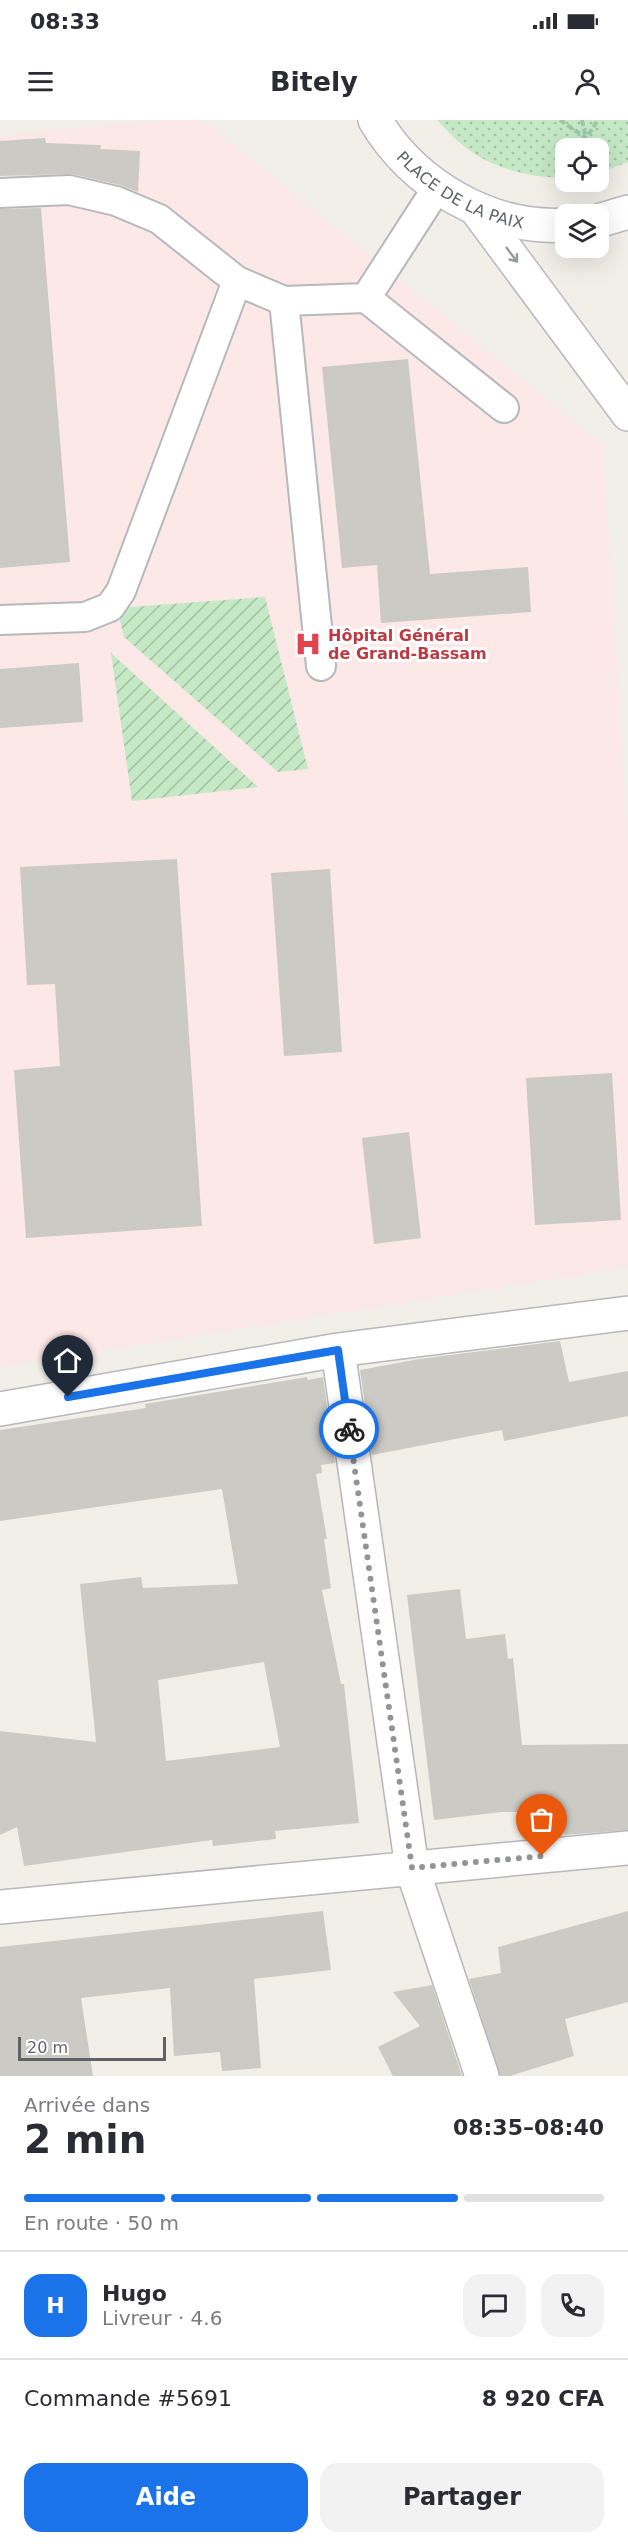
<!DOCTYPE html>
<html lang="fr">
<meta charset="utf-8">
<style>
:root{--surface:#fff;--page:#f2f2f3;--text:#2b2b33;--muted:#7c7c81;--line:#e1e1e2;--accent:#1a73e8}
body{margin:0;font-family:"DejaVu Sans",sans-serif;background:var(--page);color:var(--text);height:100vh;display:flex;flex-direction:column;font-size:22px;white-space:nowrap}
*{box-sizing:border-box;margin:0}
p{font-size:20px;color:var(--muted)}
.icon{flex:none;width:33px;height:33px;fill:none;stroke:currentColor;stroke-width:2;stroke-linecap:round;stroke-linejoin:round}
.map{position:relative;height:1956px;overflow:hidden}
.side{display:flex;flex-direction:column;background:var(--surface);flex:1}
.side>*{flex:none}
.tools{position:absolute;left:555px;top:18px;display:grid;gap:12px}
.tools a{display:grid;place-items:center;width:54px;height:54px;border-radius:12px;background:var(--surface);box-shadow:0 6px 24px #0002;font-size:30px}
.scale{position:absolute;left:18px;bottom:15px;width:148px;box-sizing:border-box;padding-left:6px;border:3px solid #5f6368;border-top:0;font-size:16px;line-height:21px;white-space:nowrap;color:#5f6368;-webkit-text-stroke:4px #fff;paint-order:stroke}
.pin{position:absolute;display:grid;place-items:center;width:51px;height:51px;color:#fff;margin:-62px -26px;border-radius:50% 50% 50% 0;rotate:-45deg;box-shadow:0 0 6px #0007}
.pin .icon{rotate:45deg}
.courier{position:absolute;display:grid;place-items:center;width:60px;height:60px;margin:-30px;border:4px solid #1a73e8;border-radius:50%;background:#fff;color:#222;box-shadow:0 2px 8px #0007}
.head em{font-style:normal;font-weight:800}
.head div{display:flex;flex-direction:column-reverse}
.head{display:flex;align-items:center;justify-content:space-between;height:102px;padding:0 24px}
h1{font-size:39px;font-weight:800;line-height:45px}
.bar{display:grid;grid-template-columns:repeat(4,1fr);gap:9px 6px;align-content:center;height:72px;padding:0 24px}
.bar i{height:8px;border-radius:4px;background:var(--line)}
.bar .on{background:var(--accent)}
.bar p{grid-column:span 4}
.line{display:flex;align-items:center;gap:15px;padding:0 24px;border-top:2px solid var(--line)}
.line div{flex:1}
.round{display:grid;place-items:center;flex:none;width:63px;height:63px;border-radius:18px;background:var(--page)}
.action{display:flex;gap:12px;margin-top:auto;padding:12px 24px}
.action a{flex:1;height:69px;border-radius:18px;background:var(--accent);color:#fff;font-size:24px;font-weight:800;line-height:69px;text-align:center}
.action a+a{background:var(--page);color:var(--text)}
.status{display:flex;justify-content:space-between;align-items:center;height:42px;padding:0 30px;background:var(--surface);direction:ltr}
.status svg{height:16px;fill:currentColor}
header{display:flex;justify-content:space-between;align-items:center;height:78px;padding:0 24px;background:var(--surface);font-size:27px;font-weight:800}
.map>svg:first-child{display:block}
.medical{fill:#fce8e6}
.park{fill:url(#park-dots)}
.garden{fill:url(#garden-furrows)}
.building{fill:#cccac5;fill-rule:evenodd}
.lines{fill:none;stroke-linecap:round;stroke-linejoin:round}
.lane-casing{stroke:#b5b8bc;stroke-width:32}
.street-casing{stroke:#b5b8bc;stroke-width:36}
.secondary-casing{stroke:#b6babf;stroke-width:36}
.path{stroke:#9cc7a9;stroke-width:4;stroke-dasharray:6 3;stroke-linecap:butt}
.lane{stroke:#fff;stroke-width:28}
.street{stroke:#fff;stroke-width:33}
.secondary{stroke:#fff;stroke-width:33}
.oneway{stroke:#979a9d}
.done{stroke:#929495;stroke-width:6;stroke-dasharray:0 10.8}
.route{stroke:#1a73e8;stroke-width:8}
.labels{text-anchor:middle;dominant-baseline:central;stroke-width:6;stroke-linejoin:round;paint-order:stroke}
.street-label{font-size:16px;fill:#5f6368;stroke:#fff}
.health-label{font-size:16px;font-weight:bold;fill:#be3a42;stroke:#fff;text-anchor:start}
</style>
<div class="status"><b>08:33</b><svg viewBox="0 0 49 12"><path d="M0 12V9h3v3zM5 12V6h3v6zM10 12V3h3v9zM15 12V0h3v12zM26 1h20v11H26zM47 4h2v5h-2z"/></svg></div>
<header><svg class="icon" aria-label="menu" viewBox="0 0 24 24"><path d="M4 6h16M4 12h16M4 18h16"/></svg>Bitely<svg class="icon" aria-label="person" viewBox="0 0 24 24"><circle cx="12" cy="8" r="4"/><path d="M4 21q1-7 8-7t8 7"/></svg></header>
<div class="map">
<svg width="628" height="1956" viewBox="0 0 628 1956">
<defs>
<pattern id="park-dots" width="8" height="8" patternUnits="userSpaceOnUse" patternTransform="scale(1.5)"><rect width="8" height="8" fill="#c5e8c5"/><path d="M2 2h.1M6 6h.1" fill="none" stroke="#a3c0a4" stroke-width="1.8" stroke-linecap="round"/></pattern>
<pattern id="garden-furrows" width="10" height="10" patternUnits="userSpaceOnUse" patternTransform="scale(1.5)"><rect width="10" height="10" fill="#c5e8c5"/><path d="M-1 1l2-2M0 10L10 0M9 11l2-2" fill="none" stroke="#a3c0a4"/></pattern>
</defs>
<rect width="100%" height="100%" fill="#f1efe8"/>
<!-- medical -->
<path class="medical" d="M165,0H203L603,325L628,723V1147L0,1247V15Z"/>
<!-- park -->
<path class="park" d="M437,0H628V42L599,53L598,28H566L565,57C533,59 490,48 464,26C454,19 446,9 437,0Z"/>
<!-- garden -->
<path class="garden" d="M265,477L308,649L278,652L124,517L117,488Z
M111,533L258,667L132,681Z"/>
<!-- building -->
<path class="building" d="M45,18L46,23L101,25L100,29L140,31L138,72L120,65L72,54L0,56V21Z
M41,88L70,442L0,448V89Z
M408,239L430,454L528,447L531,492L381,503L377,445L342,448L322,247Z
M79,543L83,602L0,608V549Z
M177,739L202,1106L26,1118L14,950L60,946L55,864L27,865L20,747Z
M330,749L342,932L284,936L271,753Z
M612,953L621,1100L535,1105L526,958Z
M409,1012L421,1118L374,1124L362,1018Z
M560,1221L569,1262L628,1251V1296L504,1321L502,1310L372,1335L360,1250L419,1239Z
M307,1257L308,1260L323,1257L335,1343L321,1345L322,1353L316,1354L327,1419H324L331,1468L322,1470L341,1564H344L359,1703L275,1711L276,1719L213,1726L212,1720L24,1746L17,1707L0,1715V1611L96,1622L80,1464L141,1457L143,1468L238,1464L222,1369L0,1401V1310L146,1288L145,1284ZM264,1542L280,1627L166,1641L158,1560Z
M460,1469L466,1519L505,1514L508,1539L513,1538L522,1625L628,1624V1710L564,1715L561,1692H501L434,1700L407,1475Z
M323,1791L331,1850L254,1859L261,1948L222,1951L220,1932L174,1936L170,1868L81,1878L93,1956H0V1827Z
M628,1791V1882L565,1899L574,1936L510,1956H500L469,1859L501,1853L498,1827Z
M432,1865L462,1956H393L378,1927L420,1906L393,1872Z"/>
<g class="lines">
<!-- lane casing -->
<g class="lane-casing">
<path id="lane" d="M0,73L69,70L116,81L159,99L237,161L284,181L366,178L437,68
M366,178L504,288
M284,181L321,546
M0,500L85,497L110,487L121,471L237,161"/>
</g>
<!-- street casing -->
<g class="street-casing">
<path id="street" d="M338,1230L412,1748L482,1956
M0,1289L338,1230L628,1193
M0,1787L628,1728"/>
</g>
<!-- secondary casing -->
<g class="secondary-casing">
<g id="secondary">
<path id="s1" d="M375,0C413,64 490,110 566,105"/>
<path d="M476,89L628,294"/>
<path d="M598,101L628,92"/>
</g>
</g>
<!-- path -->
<path class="path" d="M560,0L586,18L598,0
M582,0L588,28"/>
<!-- lane -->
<use href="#lane" class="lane"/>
<!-- street -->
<use href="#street" class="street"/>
<!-- secondary -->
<use href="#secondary" class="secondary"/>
</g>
<!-- one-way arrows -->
<defs><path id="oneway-shaft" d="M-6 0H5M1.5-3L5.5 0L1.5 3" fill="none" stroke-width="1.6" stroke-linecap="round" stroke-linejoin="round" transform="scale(1.5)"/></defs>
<use class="oneway" href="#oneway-shaft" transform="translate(512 135) rotate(53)"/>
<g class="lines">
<!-- done -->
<path class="done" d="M349,1309L412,1748L542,1736"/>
<!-- route -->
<path class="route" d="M68,1277L338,1230L349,1309"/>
</g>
<!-- icons -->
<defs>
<g id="hospital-bare" transform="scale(2.07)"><path d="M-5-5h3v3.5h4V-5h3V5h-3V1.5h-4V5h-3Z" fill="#e0444e" stroke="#fff" stroke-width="2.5" paint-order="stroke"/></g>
</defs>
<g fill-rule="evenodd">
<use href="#hospital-bare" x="308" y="524"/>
</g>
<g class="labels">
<!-- street labels -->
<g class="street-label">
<text stroke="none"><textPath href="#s1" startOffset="114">PLACE DE LA PAIX</textPath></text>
</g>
<!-- health labels -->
<g class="health-label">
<text x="328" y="515">Hôpital Général<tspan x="328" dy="18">de Grand-Bassam</tspan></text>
</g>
</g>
</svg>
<div class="tools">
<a><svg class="icon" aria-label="locate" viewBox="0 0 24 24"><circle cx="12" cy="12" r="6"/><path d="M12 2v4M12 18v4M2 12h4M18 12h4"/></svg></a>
<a><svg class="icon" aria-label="layers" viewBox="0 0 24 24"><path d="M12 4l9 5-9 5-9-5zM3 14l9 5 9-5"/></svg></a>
</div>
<div class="scale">20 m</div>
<div class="pin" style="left:542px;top:1736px;background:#ea580c"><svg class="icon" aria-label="bag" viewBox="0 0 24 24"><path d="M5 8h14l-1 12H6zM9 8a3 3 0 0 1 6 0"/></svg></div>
<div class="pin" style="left:68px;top:1277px;background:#1f2937"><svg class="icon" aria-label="home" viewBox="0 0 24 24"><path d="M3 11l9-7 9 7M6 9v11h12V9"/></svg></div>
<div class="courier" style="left:349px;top:1309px"><svg class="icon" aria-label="bike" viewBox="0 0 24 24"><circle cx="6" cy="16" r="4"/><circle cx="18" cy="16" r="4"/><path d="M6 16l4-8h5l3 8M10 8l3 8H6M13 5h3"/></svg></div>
</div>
<section class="side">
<div class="head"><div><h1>2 min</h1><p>Arrivée dans</p></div><em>08:35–08:40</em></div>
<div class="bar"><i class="on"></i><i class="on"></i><i class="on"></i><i></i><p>En route · 50 m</p></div>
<div class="line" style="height:108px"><b class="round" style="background:var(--accent);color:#fff">H</b><div><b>Hugo</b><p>Livreur · 4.6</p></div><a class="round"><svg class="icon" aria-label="chat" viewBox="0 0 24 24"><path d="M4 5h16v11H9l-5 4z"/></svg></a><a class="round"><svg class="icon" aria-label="phone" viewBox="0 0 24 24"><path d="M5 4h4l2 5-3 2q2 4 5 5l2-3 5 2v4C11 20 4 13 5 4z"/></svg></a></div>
<div class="line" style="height:78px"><div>Commande #5691</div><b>8 920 CFA</b></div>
<div class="action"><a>Aide</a><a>Partager</a></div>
</section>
